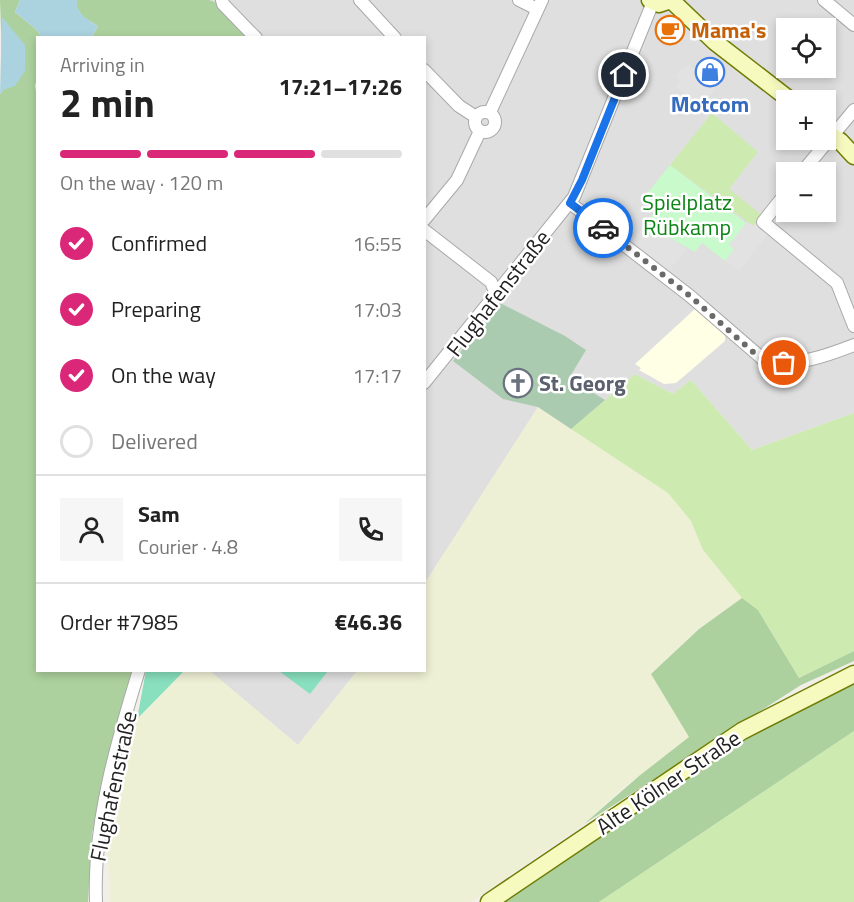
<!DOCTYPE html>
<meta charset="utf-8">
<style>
:root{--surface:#fff;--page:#f6f6f6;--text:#222;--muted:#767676;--line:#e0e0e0;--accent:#db2777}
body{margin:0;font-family:"Titillium Web",sans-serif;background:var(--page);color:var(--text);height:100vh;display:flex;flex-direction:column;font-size:22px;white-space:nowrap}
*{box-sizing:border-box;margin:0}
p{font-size:20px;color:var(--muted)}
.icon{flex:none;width:33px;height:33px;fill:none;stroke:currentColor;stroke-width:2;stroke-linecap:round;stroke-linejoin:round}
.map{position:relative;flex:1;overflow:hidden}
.drawer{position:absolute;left:36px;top:36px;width:390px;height:636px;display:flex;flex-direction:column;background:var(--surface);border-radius:0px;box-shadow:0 3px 9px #0003}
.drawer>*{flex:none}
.buttons{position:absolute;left:776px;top:18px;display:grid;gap:12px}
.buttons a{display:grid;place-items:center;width:60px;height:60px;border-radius:0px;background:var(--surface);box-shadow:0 3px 9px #0003;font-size:30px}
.pin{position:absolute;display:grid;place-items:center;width:51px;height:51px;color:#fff;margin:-26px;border:3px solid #fff;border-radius:50%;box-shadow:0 2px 6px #0007}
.courier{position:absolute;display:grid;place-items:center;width:60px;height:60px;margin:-30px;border:4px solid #1a73e8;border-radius:50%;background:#fff;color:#222;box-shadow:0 2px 8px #0007}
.head em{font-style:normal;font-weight:700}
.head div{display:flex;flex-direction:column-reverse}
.head{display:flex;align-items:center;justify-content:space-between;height:102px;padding:0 24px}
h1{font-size:39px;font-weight:700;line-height:45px}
.bar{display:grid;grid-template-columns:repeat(4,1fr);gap:9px 6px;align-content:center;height:72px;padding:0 24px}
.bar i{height:8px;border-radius:4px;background:var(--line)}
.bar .active{background:var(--accent)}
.bar p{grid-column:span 4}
.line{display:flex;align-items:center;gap:15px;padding:0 24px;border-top:2px solid var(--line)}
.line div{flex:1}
.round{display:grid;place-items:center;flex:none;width:63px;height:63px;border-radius:0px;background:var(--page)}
ol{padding:0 24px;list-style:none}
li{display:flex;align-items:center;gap:18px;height:66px}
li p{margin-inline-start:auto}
li .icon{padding:6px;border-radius:50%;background:var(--accent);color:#fff;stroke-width:4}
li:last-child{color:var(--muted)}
li i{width:33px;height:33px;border:3px solid var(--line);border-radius:50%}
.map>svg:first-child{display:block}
.residential{fill:#e0dfdf;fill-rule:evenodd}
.education{fill:#ffffe5}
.farmland{fill:#eef0d5}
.grass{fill:#cdebb0}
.forest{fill:#add19e}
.cemetery{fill:#aacbaf}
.park{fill:#c8facc}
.pitch{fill:#88e0be}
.parking{fill:#e2e2e2}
.water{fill:#aad3df}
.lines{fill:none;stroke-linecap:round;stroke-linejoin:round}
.minor-casing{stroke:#a9a9a9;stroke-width:14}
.secondary-casing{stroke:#707d05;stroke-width:19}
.minor{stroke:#fff;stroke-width:12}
.secondary{stroke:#f7fabf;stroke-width:16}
.done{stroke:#6b6a68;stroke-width:6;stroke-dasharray:0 10.8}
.route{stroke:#1a73e8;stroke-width:8}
.labels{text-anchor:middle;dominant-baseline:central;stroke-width:5;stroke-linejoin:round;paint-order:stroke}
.food-label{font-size:22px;font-weight:bold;fill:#c56008;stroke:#fff;text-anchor:start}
.shop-label{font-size:22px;font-weight:bold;fill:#366cbe;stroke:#fff}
.park-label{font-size:22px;fill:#0c8416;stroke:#fff}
.street-label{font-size:22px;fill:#222;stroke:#fff}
.worship-label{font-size:22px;font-weight:bold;fill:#5b616d;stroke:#fff;text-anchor:start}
</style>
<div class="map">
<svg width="854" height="902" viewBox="0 0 854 902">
<rect width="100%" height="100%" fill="#f2efe9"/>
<!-- residential -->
<path class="residential" d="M209,0H854V413L752,450L691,380L673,394L635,374L571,429L538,407L425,583L424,38L251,37L215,2ZM786,28H825V68H786ZM786,100H825V140H786ZM786,172H825V212H786Z
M210,671H357L298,745Z"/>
<!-- education -->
<path class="education" d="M696,308L725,331V341L676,383L664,384L639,370L641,368L635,364Z"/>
<!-- farmland -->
<path class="farmland" d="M538,407L668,493L691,521L703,550L742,598L698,629L652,674L689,737L624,787L584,824L471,902H110L108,855L112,820L137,719L184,671H210L298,745L357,671L424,670L425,583Z"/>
<!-- grass -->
<path class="grass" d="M712,113L758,152L729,189L762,215L753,226L670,165Z
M635,374L673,394L691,380L752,450L854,413V651L799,678L758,610L742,598L703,550L691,521L668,493L571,429Z
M854,731V902H599Z"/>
<!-- forest -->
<path class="forest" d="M0,0H20L15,12L37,30L41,37L38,38L37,80L35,85L38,105V670L133,671L92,833L88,902H0V94L3,90Z
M77,0H209L215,2L251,37H92L98,26L83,17L76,6Z
M742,598L758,610L799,678L854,651V661L801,685L584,824L639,776L689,737L651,674L699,629Z
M854,681V731L599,902H505L737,742Z"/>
<!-- cemetery -->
<path class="cemetery" d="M500,303L565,336L586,350L571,375L574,377L572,380L605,400L571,429L538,407L503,399L453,361Z"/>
<!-- park -->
<path class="park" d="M670,165L746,223L729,245L734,249L725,261L702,243L695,252L645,224L658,207L645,196Z"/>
<!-- pitch -->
<path class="pitch" d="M146,671H184L137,719Z
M279,671H328L310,694Z"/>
<!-- parking -->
<path class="parking" d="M688,64L717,87L700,108L675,86L680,81L675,75Z
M747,222L753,226L755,224L768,234L739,271L725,261L734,249L729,245Z
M645,224L687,249L667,273L630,244Z"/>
<!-- water -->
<path class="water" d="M20,0H77C75,13 88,20 98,26L92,37H41L37,30L15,12Z
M2,17L25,45V71L15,86L3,90L0,94Z"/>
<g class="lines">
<!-- minor casing -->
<g class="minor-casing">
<path id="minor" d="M222,0L223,4L256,38
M360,0L395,38
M519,0L537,9
M824,0L854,25
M424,70L459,106L476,117
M475 122a10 10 0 1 1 20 0a10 10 0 1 1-20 0Z
M490,112L542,0
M802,172L854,110
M786,193L763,222L837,283L854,326
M570,203L690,296L765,361C795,367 826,356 854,345
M424,220L457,180L480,131
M424,230L491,282L496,294
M424,383L574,197L653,2
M96,902C93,824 116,745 139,670"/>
</g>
<!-- secondary casing -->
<g class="secondary-casing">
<path id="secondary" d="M650,0L659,4L671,0
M671,0L715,42L790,100
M825,132L840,141L854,156
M489,902L742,731L854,674"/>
</g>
<!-- minor -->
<use href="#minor" class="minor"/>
<!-- secondary -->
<use href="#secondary" class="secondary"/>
</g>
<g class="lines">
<!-- done -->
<path class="done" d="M603,228L690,296L761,359L784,363"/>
<!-- route -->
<path class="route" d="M603,228L570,203L582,180L624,75"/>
</g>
<!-- icons -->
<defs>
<g id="cafe-ring" transform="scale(1.5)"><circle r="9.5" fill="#fff" stroke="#e8710a" stroke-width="1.5"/><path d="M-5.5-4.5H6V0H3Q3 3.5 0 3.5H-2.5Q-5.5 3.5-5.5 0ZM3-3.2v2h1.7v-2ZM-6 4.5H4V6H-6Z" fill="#e8710a"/></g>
<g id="shop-ring" transform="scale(1.5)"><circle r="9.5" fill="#fff" stroke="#3f7fe0" stroke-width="1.5"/><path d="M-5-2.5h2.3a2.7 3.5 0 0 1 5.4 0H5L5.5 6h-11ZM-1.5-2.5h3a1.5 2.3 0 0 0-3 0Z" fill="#3f7fe0"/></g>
<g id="church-ring" transform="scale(1.5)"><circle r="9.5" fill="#fff" stroke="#6b7280" stroke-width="1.5"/><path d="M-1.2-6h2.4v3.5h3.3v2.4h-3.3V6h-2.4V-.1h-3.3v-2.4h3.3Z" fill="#6b7280"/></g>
</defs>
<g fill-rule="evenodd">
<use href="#cafe-ring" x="670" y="30"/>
<use href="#shop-ring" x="710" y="72"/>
<use href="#church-ring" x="518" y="383"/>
</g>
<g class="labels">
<!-- food labels -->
<g class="food-label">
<text x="691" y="30">Mama's</text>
</g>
<!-- shop labels -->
<g class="shop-label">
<text x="710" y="104">Motcom</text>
</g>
<!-- park labels -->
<g class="park-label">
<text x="687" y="202">Spielplatz<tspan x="687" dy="25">Rübkamp</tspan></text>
</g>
<!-- street labels -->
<g class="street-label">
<text transform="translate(498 293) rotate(-52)">Flughafenstraße</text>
<text transform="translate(668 782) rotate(-34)">Alte Kölner Straße</text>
<text transform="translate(113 786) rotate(-78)">Flughafenstraße</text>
</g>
<!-- worship labels -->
<g class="worship-label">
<text x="539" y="383">St. Georg</text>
</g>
</g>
</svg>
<div class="buttons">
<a><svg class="icon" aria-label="locate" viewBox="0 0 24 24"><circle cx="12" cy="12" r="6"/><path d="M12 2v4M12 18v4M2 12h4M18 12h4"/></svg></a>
<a>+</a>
<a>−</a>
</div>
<div class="pin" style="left:784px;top:363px;background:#ea580c"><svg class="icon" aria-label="bag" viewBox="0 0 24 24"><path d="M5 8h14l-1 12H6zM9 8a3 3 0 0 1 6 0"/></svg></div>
<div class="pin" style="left:624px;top:75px;background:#1f2937"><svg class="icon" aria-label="home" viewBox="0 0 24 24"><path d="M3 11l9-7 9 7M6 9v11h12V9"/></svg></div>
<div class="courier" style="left:603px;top:228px"><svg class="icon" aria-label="car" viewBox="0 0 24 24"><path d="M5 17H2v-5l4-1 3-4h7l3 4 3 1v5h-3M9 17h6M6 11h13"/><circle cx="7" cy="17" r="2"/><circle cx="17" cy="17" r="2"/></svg></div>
<section class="drawer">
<div class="head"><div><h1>2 min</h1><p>Arriving in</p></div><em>17:21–17:26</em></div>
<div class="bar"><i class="active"></i><i class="active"></i><i class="active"></i><i></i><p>On the way · 120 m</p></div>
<ol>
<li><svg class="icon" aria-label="check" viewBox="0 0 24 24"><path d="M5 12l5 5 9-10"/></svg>Confirmed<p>16:55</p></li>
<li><svg class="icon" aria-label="check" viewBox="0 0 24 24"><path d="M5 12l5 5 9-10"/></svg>Preparing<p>17:03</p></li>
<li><svg class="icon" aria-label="check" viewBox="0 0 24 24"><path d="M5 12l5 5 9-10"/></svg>On the way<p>17:17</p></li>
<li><i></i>Delivered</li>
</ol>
<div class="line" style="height:108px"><a class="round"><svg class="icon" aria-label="person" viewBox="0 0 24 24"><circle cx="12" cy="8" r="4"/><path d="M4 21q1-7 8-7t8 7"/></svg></a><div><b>Sam</b><p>Courier · 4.8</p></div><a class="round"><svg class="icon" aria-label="phone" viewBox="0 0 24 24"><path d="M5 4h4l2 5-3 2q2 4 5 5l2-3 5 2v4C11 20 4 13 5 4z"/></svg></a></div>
<div class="line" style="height:78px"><div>Order #7985</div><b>€46.36</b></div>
</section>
</div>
